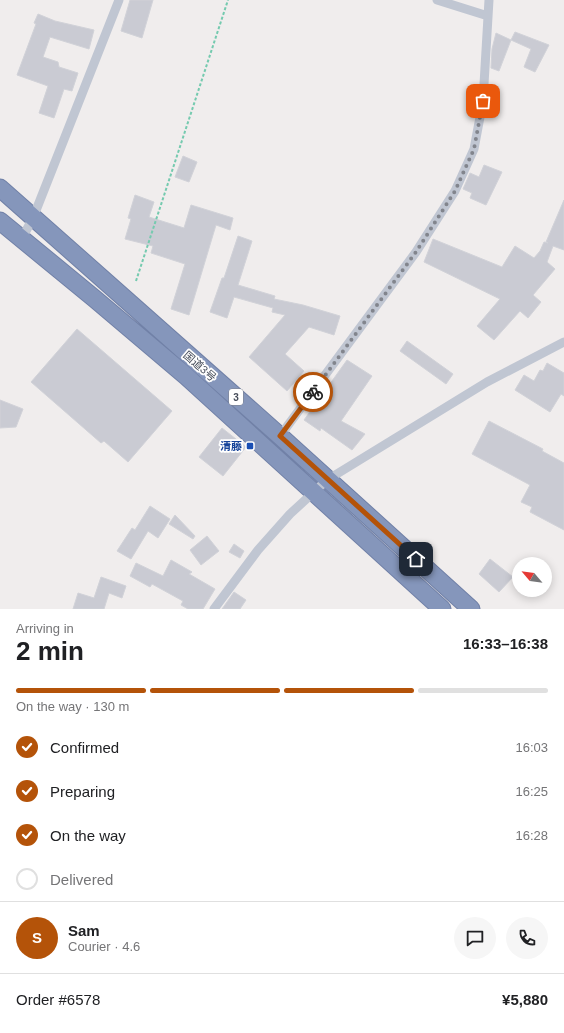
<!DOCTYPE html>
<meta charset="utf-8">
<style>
:root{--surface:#fff;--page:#f6f6f6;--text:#202124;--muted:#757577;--line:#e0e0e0;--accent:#b45309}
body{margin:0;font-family:Helvetica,"Noto Sans JP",sans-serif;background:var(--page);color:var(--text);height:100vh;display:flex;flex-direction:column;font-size:15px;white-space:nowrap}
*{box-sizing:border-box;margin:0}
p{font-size:13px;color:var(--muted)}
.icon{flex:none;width:22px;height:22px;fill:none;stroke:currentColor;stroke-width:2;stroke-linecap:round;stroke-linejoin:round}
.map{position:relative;height:609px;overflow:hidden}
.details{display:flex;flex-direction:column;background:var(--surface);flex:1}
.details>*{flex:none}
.needle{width:26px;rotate:299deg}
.tools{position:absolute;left:512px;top:557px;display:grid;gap:8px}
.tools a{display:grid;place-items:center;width:40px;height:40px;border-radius:50%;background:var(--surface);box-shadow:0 2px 10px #0003;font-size:20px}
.pin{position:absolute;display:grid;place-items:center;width:34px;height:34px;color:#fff;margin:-17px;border-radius:8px;box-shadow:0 2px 6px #0006}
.courier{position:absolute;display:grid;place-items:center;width:40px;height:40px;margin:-20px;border:3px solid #b45309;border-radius:50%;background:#fff;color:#222;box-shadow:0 1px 5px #0007}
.headline em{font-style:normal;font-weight:700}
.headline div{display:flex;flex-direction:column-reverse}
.headline{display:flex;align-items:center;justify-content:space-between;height:68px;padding:0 16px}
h1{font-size:26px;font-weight:700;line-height:30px}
.bar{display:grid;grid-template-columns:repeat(4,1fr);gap:6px 4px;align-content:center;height:48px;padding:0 16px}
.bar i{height:5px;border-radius:3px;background:var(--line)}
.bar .current{background:var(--accent)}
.bar p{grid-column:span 4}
.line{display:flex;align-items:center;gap:10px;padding:0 16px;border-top:1px solid var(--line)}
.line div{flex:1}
.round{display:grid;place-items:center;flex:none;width:42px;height:42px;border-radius:21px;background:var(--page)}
ol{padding:0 16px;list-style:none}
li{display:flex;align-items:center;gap:12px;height:44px}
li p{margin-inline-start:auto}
li .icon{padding:4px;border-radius:50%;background:var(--accent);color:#fff;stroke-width:4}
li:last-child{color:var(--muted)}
li i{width:22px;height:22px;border:2px solid var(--line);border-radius:50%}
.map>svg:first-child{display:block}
.building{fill:#cacbd3;stroke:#d1d2d8}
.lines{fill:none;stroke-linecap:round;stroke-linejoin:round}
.highway-casing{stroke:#7181a7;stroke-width:19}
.path{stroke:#75caaf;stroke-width:2;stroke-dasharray:3 2;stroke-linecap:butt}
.street{stroke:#c0c6d2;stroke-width:9}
.highway{stroke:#8596bb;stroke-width:17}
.done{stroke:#82858d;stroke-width:4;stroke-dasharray:0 7.2}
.route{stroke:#b45309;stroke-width:5}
.transit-dot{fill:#1a4fb4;stroke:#fff;stroke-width:1.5}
.labels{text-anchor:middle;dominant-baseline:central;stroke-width:3.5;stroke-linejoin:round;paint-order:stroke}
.shield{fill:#fff;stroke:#7e828c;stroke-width:1}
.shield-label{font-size:10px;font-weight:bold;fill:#464d5a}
.street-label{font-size:11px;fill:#464d5a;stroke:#fff}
.transit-label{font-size:11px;font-weight:bold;fill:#164399;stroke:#fff;text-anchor:end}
</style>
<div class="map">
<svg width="564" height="609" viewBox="0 0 564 609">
<rect width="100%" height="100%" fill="#f0eded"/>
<!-- building -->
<path class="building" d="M130,0H153L142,38L121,31Z
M38,14L55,21L94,30L89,49L50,37L43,57L58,62L59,67L78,73L72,91L64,89L54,118L39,113L48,86L17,75L36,24L34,23Z
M515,32L549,45L535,72L524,67L531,49L511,40Z
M496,33L511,40L499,71L491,68L492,49Z
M183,156L197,162L189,182L175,177Z
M484,165L502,172L486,205L470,198L472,193L463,189L470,173L479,177Z
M135,195L154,202L149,217L184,228L191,205L233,218L230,230L216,225L189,315L171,309L185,264L151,253L153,246L125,239L131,219L128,218Z
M564,200V250L553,246L547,262L555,269L533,295L541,302L528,318L520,311L494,340L477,326L500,299L424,262L433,239L502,267L515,246L534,258L540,251L544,242L548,243L546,242Z
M238,236L252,241L238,285L275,296L274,299L303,305L340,316L334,335L309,327L285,354L304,371L287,391L249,357L285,315L272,312L273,308L234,297L227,318L210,312L222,278H224Z
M77,329L172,411L128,462L104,441L101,443L31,382Z
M407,341L453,374L446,384L400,351Z
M347,360L372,376L341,421L365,434L352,450L321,428L320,431L304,420Z
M547,363L564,373V396L561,394L550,412L515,390L524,375L534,381L540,370L543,371Z
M0,400L23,409L16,427L0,428Z
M489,421L543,449L542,451L564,463V530L530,512L532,507L521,502L530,485L472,454Z
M222,428L246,447L223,476L199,457Z
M150,506L170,519L158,538L148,531L131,559L117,551L132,528L135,530Z
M175,515L195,536L193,539L169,524Z
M207,536L219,551L201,565L190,550Z
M234,544L244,551L240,558L229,552Z
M490,559L513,577L499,592L479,574Z
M171,560L192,572L189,574L215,589L203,609H188L181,605L183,601L152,584L150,587L130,576L136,563L163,576Z
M101,577L126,586L122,598L109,593L104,609H73L78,593L94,598Z
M234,592L246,600L240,609H222Z"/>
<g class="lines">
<!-- highway casing -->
<g class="highway-casing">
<path id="highway" d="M0,188L280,436L471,609
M0,221L95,299L186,376L442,609"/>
</g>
<!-- path -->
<path class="path" d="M136,281L228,0"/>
<!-- street -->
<path class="street" d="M437,0L488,16
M21,240L33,218L119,0
M280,436L416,252L455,191L474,149L483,101L489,0
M214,609L258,550L290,514L327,480L487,382L564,342"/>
<!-- highway -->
<use href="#highway" class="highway"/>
</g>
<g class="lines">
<!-- done -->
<path class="done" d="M313,392L416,252L455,191L474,149L483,101"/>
<!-- route -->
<path class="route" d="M313,392L280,436L416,559"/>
</g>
<!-- markers -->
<rect class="transit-dot" x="246" y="442" width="8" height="8" rx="2"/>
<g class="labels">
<!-- shield labels -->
<rect class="shield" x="229" y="389" width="14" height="16" rx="3"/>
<g class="shield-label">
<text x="236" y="397">3</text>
</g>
<!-- street labels -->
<g class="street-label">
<text transform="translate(200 366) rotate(41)">国道3号</text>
</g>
<!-- transit labels -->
<g class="transit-label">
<text x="242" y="446">清藤</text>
</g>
</g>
</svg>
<div class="tools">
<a><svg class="needle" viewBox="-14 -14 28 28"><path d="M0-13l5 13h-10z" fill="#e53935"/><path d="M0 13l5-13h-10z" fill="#757577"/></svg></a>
</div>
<div class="pin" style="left:483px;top:101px;background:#ea580c"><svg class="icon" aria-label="bag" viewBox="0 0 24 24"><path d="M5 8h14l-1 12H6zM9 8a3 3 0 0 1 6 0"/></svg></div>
<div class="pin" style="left:416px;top:559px;background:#1f2937"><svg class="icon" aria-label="home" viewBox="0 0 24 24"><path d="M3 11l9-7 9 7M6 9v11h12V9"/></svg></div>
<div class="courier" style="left:313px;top:392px"><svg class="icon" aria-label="bike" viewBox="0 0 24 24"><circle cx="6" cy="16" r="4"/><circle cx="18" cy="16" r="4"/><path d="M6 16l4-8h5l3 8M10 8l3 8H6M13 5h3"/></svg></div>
</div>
<section class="details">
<div class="headline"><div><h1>2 min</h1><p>Arriving in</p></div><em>16:33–16:38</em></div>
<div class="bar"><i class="current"></i><i class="current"></i><i class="current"></i><i></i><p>On the way · 130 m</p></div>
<ol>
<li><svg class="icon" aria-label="check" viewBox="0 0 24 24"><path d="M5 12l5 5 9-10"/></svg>Confirmed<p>16:03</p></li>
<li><svg class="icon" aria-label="check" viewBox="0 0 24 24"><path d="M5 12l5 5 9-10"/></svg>Preparing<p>16:25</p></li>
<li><svg class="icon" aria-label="check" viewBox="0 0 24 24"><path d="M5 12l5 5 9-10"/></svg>On the way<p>16:28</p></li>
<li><i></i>Delivered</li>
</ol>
<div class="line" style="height:72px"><b class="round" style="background:var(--accent);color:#fff">S</b><div><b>Sam</b><p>Courier · 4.6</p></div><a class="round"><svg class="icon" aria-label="chat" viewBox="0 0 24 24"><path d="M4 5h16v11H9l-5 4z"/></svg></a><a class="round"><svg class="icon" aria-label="phone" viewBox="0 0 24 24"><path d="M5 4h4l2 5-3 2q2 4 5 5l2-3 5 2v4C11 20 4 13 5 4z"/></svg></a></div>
<div class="line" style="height:52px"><div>Order #6578</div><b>¥5,880</b></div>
</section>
